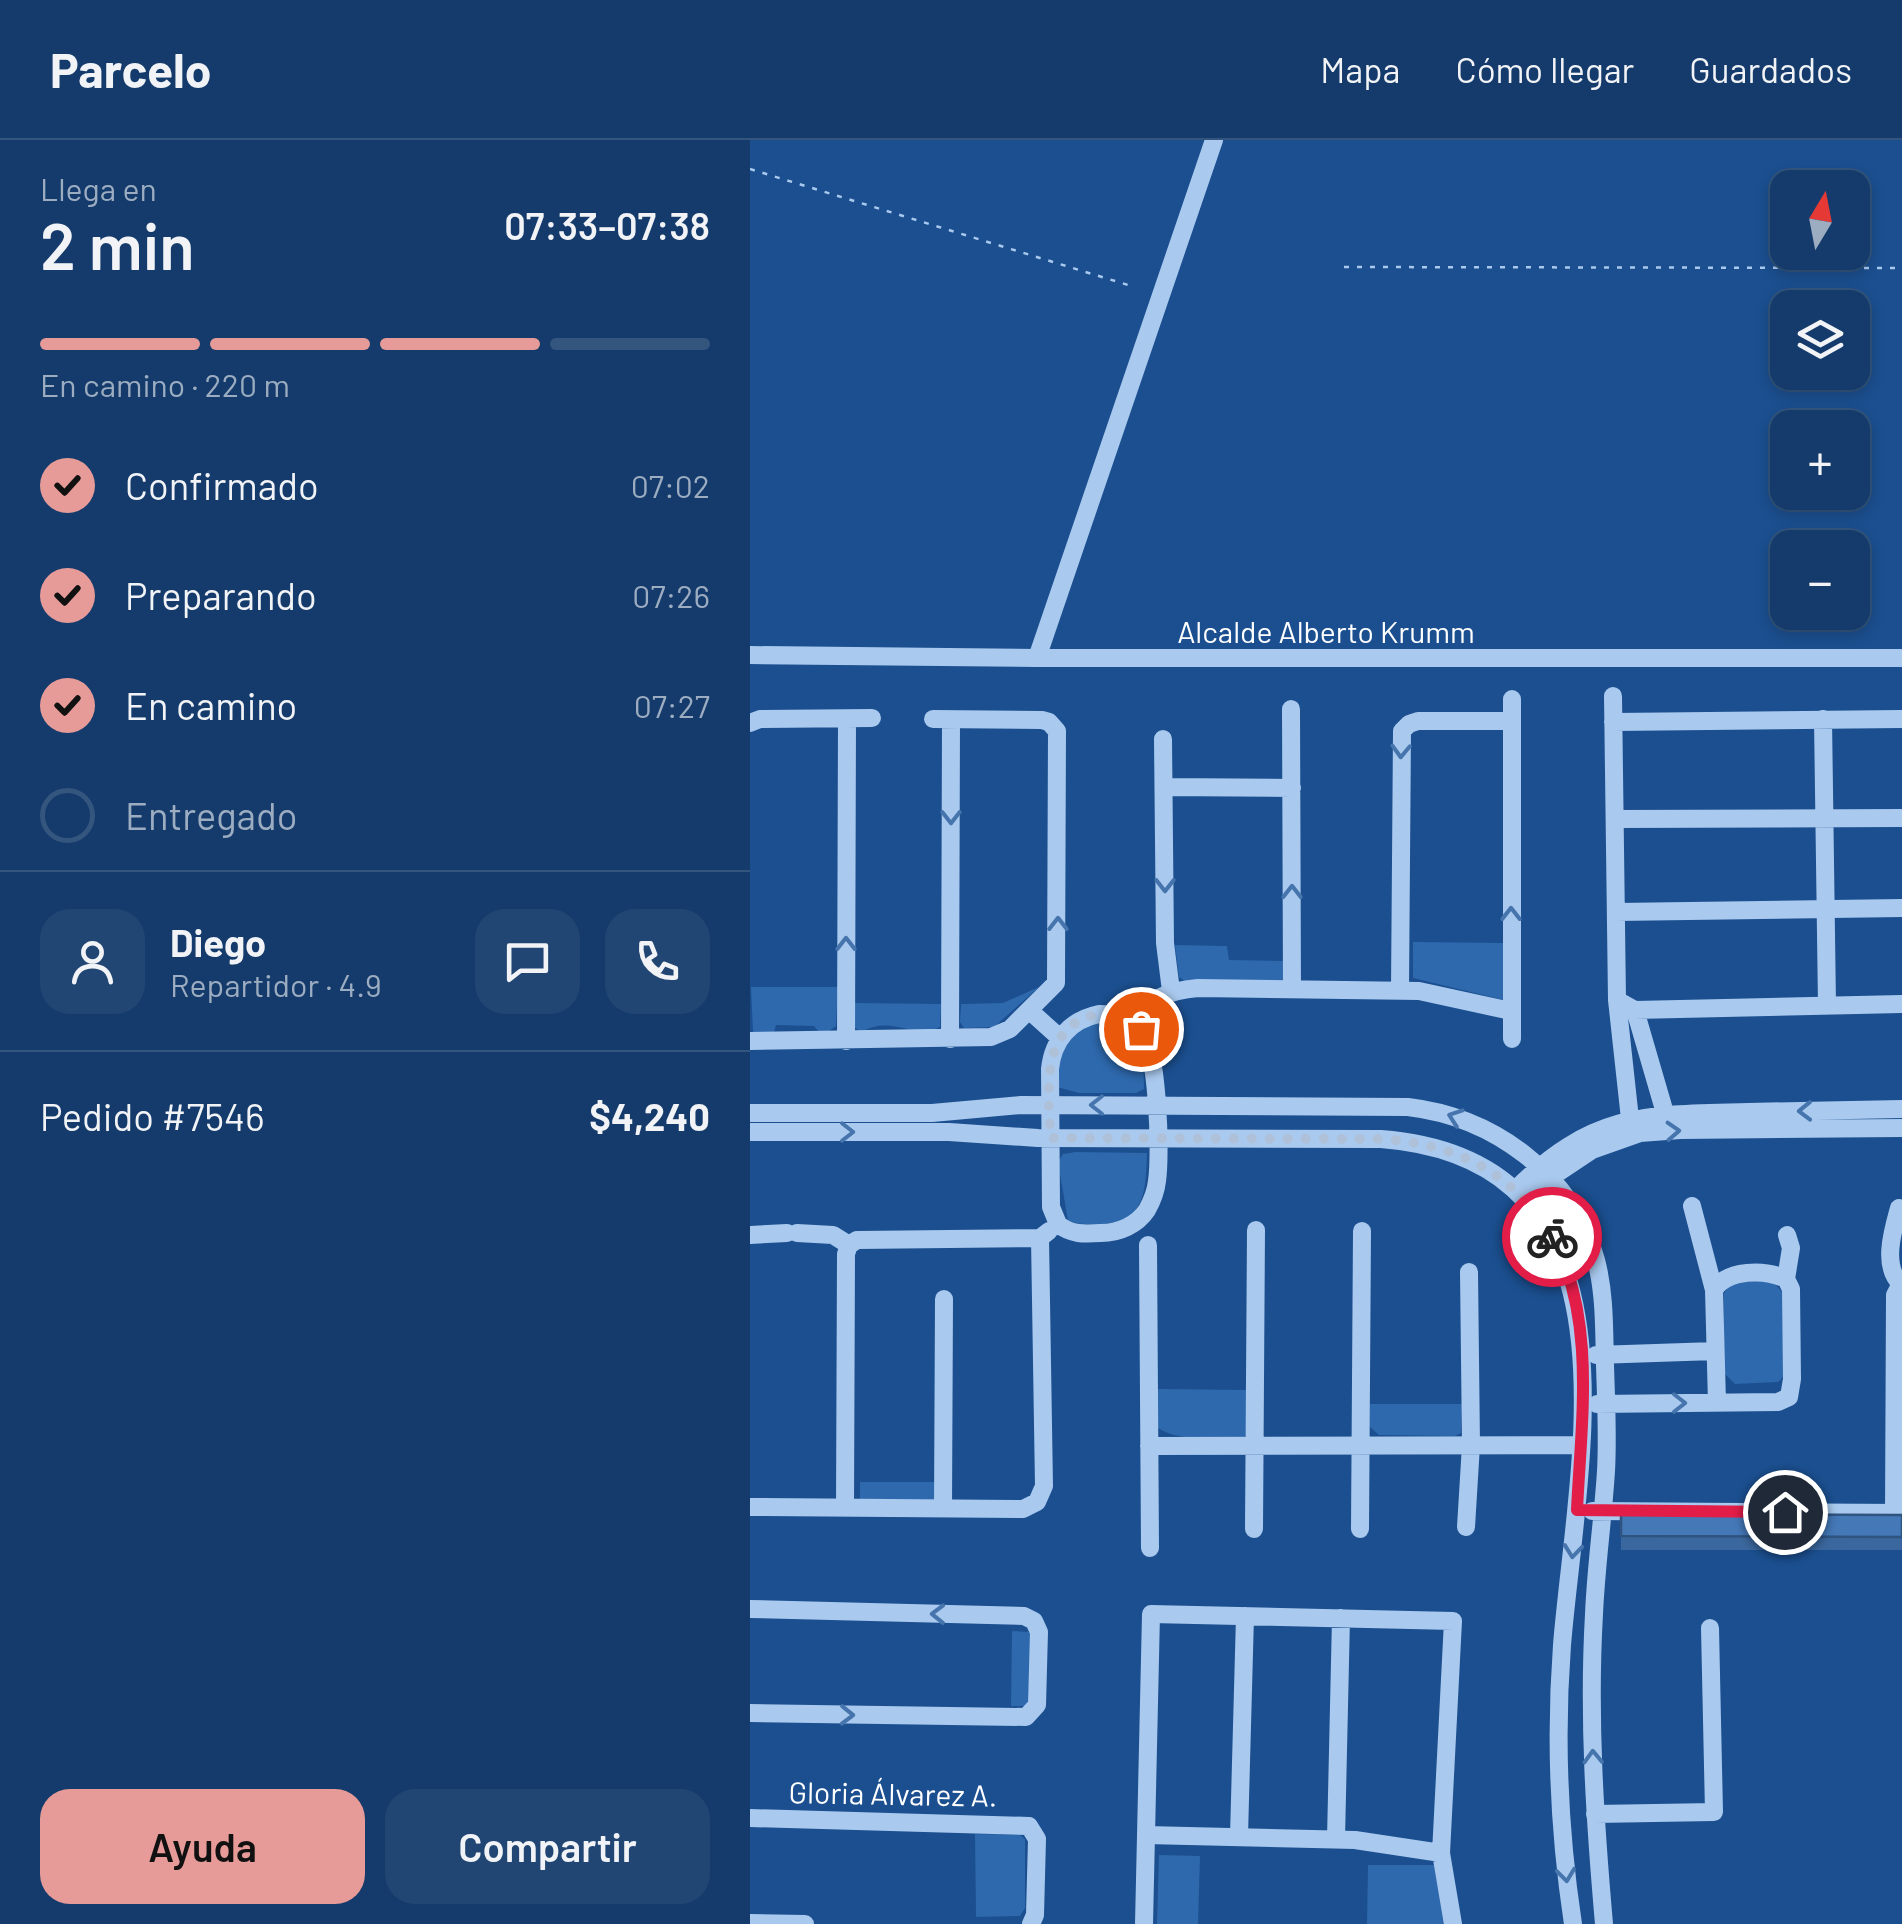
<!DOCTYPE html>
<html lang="es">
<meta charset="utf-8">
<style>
:root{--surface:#143b6b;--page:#214673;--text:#f1f3f6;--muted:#9dadc1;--line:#33557e;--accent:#e69b98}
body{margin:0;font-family:Barlow,sans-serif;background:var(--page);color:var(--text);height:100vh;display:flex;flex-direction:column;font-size:38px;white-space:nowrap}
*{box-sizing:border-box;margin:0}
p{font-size:32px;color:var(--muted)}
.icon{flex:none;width:55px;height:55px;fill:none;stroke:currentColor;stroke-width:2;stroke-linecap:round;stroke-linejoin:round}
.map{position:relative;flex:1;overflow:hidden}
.details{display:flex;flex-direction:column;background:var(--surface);width:750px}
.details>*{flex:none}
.needle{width:65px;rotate:10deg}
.buttons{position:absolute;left:1020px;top:30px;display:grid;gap:20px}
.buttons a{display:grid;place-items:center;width:100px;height:100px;border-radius:20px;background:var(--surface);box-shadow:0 5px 15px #0003,0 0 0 2px var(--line);font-size:50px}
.pin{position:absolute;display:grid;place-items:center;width:85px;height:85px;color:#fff;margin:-42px;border:5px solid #fff;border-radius:50%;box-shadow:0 2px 10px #0007}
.courier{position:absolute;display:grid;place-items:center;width:100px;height:100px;margin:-50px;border:8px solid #e11d48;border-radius:50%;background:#fff;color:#222;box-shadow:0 2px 12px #0007}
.headline em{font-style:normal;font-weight:600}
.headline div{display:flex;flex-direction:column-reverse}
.headline{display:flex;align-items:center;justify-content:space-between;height:170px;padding:0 40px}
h1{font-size:65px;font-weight:600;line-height:75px}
.bar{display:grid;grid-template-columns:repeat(4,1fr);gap:15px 10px;align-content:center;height:120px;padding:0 40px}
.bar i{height:12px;border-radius:8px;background:var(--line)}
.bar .on{background:var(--accent)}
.bar p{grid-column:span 4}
.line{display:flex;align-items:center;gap:25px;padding:0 40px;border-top:2px solid var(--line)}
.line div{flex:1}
.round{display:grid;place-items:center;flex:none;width:105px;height:105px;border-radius:30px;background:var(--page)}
ol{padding:0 40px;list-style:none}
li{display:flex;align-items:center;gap:30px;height:110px}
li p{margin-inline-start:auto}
li .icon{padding:10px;border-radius:50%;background:var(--accent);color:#111;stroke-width:4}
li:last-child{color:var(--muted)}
li i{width:55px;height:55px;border:5px solid var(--line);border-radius:50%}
.primary-button{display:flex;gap:20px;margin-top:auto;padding:20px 40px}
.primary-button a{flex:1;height:115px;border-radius:30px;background:var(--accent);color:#111;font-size:40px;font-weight:600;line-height:115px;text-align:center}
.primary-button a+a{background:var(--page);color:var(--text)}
header{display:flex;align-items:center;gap:60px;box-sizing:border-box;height:140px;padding:0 50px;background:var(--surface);border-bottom:2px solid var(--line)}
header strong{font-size:48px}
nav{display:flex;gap:55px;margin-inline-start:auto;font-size:35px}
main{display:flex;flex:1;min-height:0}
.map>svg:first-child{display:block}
.green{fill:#2e69ad}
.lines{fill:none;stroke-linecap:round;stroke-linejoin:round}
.path{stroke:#a9c9ee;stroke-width:2.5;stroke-dasharray:5 8;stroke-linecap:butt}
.minor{stroke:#a9c9ee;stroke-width:18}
.wall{fill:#3a679d}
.building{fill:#4478b7;stroke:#305480;stroke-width:2.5}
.oneway{stroke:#4674ac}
.done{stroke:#afc1d8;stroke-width:10;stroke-dasharray:0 18}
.route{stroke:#e11d48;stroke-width:12}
.labels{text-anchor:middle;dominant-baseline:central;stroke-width:9;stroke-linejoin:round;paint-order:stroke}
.street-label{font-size:30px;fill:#fff;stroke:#1b4f8f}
</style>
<header>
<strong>Parcelo</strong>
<nav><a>Mapa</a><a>Cómo llegar</a><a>Guardados</a></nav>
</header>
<main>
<section class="details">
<div class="headline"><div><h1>2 min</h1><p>Llega en</p></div><em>07:33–07:38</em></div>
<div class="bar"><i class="on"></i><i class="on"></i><i class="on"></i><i></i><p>En camino · 220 m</p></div>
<ol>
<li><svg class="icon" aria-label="check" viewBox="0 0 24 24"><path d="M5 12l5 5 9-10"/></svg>Confirmado<p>07:02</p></li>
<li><svg class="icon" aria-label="check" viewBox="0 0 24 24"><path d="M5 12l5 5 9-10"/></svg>Preparando<p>07:26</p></li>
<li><svg class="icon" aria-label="check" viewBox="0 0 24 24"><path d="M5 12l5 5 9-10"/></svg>En camino<p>07:27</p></li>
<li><i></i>Entregado</li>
</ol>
<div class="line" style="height:180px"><a class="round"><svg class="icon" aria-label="person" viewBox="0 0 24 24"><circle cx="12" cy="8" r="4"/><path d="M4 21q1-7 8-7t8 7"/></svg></a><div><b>Diego</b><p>Repartidor · 4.9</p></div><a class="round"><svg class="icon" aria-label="chat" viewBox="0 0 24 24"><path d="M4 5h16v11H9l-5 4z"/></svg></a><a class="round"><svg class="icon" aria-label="phone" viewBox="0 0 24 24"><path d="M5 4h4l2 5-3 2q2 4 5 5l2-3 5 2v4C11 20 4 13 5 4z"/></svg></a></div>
<div class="line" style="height:130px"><div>Pedido #7546</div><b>$4,240</b></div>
<div class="primary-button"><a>Ayuda</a><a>Compartir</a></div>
</section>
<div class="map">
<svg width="1152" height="1784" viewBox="0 0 1152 1784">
<rect width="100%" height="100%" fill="#1b4f8f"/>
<!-- green -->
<path class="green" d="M663,802L753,803L754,860L663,838Z
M425,805L477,806L479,820L534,821V839L529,842H436L429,837Z
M1,847H88L86,886L79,891L69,892L64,886L26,885L24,893L3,892Z
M289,847L244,887L214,888L210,882L211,864L253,863Z
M104,863L191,864L190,887C161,901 145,874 111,892L104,887Z
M357,881L383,890L393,906L394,949L386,953H329L307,947C307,909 317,887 357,881Z
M325,1012L397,1013C396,1048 396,1084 350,1084C339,1084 329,1085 318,1081L308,1022L313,1014Z
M1021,1140L1033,1153V1237L1028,1242L985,1244L974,1233V1153L982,1143Z
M408,1249L497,1250L498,1291L494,1297H486C461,1297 429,1302 408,1288Z
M620,1264H712L711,1293L705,1296L629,1295L620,1287Z
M110,1342H186V1360L110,1361Z
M262,1491L281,1492L280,1566H261Z
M225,1694L270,1695L275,1699V1768L270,1776L226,1777Z
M409,1715L450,1716L448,1784H407Z
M618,1725H684L695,1784H617Z"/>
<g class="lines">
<!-- path -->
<path class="path" d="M0,29L378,145
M594,127L1152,128"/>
<!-- minor -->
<path class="minor" d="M0,515L287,518H1152
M287,518L464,0
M863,556L867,860L880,979
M762,559V899
M541,569L542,849
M1073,579L1077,865
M863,582L1152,579
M0,583L10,579L122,578
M413,599L415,803L421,851
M414,647L542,648
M865,679L1152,678
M866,772L1152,768
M650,850L652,591L659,584L668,581H761
M867,860L885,870L1152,864
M885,870L915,973
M280,871L310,898
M349,874C363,874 381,877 391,889C408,908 411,1014 407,1041C406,1050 402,1061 397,1070C387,1085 369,1093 351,1093C335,1094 321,1095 308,1084L301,1067L300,929C303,900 320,880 349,874Z
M383,882C401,857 418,851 448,848L669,851L761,871
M200,899L201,580
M0,901L241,897L260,889L306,843L307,591L299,582L292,580L183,579
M96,901L97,580
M0,973H182L271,965L658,967C743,977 823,1034 846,1120C855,1154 854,1190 855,1225C856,1260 858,1296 856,1331C853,1379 846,1426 844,1474C838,1578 845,1681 854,1784
M0,992H199L288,998L631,999C902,1020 827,1321 812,1505C805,1598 809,1692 823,1784
M766,1049C842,973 896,974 998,972C1049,971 1101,970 1152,969
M776,1061L800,1038L842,1010L890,993L930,990L1152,988
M942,1066L964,1150L967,1263
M1149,1068C1143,1090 1132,1125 1150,1143
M47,1093L83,1095L99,1105
M0,1095L37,1093
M99,1105L107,1100L290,1098L299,1091
M398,1105L400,1408
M1036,1139L1041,1108L1037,1095
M846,1215L965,1211
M847,1264L1028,1262L1039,1257L1042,1239L1041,1149L1036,1139C1015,1129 977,1129 964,1150
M399,1306L830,1305
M0,1367L273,1369L287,1362L294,1346L290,1098
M95,1367L96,1114L99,1105
M193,1368L194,1159
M842,1371L1152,1373
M1144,1373L1145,1155L1152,1142
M716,1387L721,1305L719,1132
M504,1389L506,1090
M610,1389L612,1091
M0,1469L274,1476L284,1481L289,1492L287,1565L276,1577L0,1573
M845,1674L964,1672L960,1488
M0,1678L279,1686L287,1699L285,1775L281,1784
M396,1695L605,1700L691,1713
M489,1696L495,1476
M586,1699L591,1478
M0,1783L55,1784
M394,1784L401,1474L703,1481L691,1713L703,1784"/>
</g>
<!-- wall -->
<path class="wall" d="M871,1374L1152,1375V1410H871Z"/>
<!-- building -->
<path class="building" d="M871,1374L1152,1375V1397L871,1396Z"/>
<!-- one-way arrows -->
<defs><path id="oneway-chevron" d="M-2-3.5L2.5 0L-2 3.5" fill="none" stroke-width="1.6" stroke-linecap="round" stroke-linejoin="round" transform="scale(2.5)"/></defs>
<g class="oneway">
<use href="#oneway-chevron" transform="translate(651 611) rotate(92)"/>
<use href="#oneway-chevron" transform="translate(201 677) rotate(90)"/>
<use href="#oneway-chevron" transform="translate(415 745) rotate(90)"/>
<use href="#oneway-chevron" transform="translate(542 752) rotate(-90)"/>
<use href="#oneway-chevron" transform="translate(761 774) rotate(-90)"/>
<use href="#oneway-chevron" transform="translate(308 784) rotate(-90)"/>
<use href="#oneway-chevron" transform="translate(96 804) rotate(-90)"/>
<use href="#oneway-chevron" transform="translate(347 965) rotate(180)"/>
<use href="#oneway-chevron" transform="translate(1055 971) rotate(179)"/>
<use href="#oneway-chevron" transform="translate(705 977) rotate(-161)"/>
<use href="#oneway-chevron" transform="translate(923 991) rotate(-3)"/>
<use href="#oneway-chevron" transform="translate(97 992)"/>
<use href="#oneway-chevron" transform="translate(929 1263)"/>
<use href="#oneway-chevron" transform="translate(823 1411) rotate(96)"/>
<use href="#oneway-chevron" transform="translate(188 1474) rotate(-179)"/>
<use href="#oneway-chevron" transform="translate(97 1575) rotate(1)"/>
<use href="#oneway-chevron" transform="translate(843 1617) rotate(-92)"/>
<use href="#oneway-chevron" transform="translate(816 1735) rotate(83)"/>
</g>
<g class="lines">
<!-- done -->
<path class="done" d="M391,889C378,878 358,870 341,876C288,891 300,956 300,998L632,999C706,1004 763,1032 802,1097"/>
<!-- route -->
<path class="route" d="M802,1097C847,1177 831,1282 827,1370L1035,1372"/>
</g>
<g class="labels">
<!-- street labels -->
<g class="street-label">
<text x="576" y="491">Alcalde Alberto Krumm</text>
<text transform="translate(143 1653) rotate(1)">Gloria Álvarez A.</text>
</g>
</g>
</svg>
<div class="buttons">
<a><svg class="needle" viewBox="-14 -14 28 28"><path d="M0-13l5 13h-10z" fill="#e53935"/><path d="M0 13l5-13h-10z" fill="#9dadc1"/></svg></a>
<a><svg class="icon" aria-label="layers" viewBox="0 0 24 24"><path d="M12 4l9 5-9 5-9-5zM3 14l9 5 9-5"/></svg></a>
<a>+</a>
<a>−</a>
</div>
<div class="pin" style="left:391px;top:889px;background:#ea580c"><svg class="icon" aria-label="bag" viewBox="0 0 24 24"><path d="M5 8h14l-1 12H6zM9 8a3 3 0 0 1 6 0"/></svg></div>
<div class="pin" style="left:1035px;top:1372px;background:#1f2937"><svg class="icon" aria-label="home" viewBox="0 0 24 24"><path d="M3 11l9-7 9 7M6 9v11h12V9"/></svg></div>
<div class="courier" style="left:802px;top:1097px"><svg class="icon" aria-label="bike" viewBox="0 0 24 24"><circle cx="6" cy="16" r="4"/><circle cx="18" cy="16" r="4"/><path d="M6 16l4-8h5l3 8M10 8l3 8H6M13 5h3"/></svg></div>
</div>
</main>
